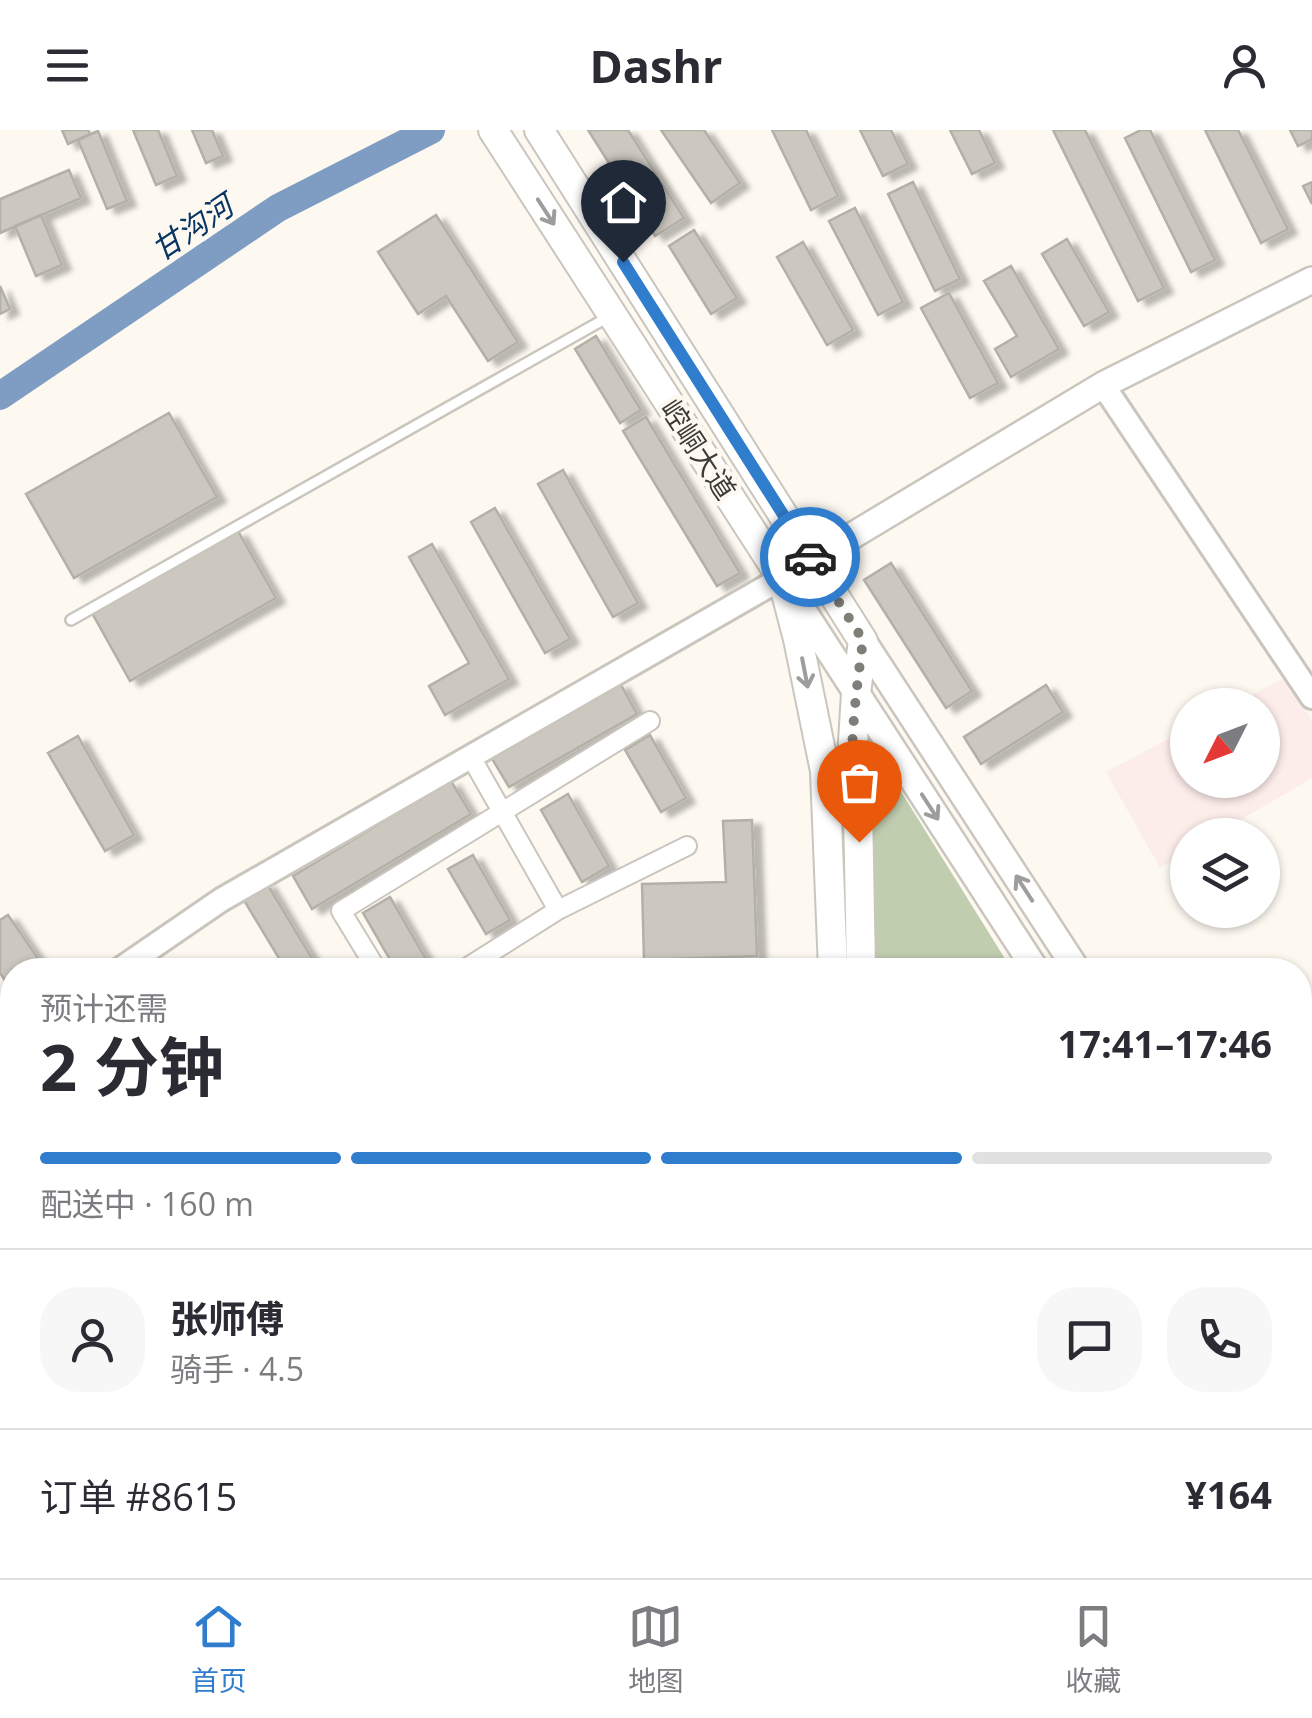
<!DOCTYPE html>
<html lang="zh">
<meta charset="utf-8">
<style>
:root{--surface:#fff;--page:#f7f7f7;--text:#2b2b33;--muted:#7c7c81;--line:#e1e1e2;--accent:#307dcd}
body{margin:0;font-family:"Open Sans","Noto Sans SC",sans-serif;background:var(--page);color:var(--text);height:100vh;display:flex;flex-direction:column;font-size:38px;white-space:nowrap}
*{box-sizing:border-box;margin:0}
p{font-size:32px;color:var(--muted)}
.icon{flex:none;width:55px;height:55px;fill:none;stroke:currentColor;stroke-width:2;stroke-linecap:round;stroke-linejoin:round}
.map{position:relative;flex:1;overflow:hidden}
.sheet{position:absolute;left:0px;top:828px;width:1312px;height:622px;display:flex;flex-direction:column;background:var(--surface);border-radius:40px 40px 0 0;box-shadow:0 2px 8px #0004}
.sheet>*{flex:none}
.needle{width:65px;rotate:228deg}
.buttons{position:absolute;left:1170px;top:558px;display:grid;gap:20px}
.buttons a{display:grid;place-items:center;width:110px;height:110px;border-radius:50%;background:var(--surface);box-shadow:0 2px 8px #0004;font-size:50px}
.pin{position:absolute;display:grid;place-items:center;width:85px;height:85px;color:#fff;margin:-102px -42px;border-radius:50% 50% 50% 0;rotate:-45deg;box-shadow:0 0 10px #0007}
.pin .icon{rotate:45deg}
.courier{position:absolute;display:grid;place-items:center;width:100px;height:100px;margin:-50px;border:8px solid #307dcd;border-radius:50%;background:#fff;color:#222;box-shadow:0 2px 12px #0007}
.headline em{font-style:normal;font-weight:700}
.headline div{display:flex;flex-direction:column-reverse}
.headline{display:flex;align-items:center;justify-content:space-between;height:170px;padding:0 40px}
h1{font-size:65px;font-weight:700;line-height:75px}
.bar{display:grid;grid-template-columns:repeat(4,1fr);gap:15px 10px;align-content:center;height:120px;padding:0 40px}
.bar i{height:12px;border-radius:8px;background:var(--line)}
.bar .on{background:var(--accent)}
.bar p{grid-column:span 4}
.line{display:flex;align-items:center;gap:25px;padding:0 40px;border-top:2px solid var(--line)}
.line div{flex:1}
.round{display:grid;place-items:center;flex:none;width:105px;height:105px;border-radius:40px;background:var(--page)}
header{display:flex;justify-content:space-between;align-items:center;height:130px;padding:0 40px;background:var(--surface);font-size:45px;font-weight:700}
.menu{display:flex;justify-content:space-around;align-items:center;height:140px;border-top:2px solid var(--line);background:var(--surface);font-size:28px;color:var(--muted)}
.menu a{display:grid;justify-items:center;gap:5px}
.menu .on{color:var(--accent)}
.map>svg:first-child{display:block}
.education{fill:#fcecea}
.green{fill:#c0cdaf}
.lines{fill:none;stroke-linecap:round;stroke-linejoin:round}
.river{stroke:#7f9dc2;stroke-width:28}
.building{fill:#ccc8c0;stroke:#b3b0a8;stroke-width:2.5;filter:url(#shadow)}
.service-casing{stroke:#cac6be;stroke-width:14}
.minor-casing{stroke:#cac6be;stroke-width:22}
.tertiary-casing{stroke:#cac6be;stroke-width:28}
.secondary-casing{stroke:#cac6be;stroke-width:30}
.primary-casing{stroke:#cac6be;stroke-width:32}
.service{stroke:#fff;stroke-width:9}
.minor{stroke:#fff;stroke-width:18}
.tertiary{stroke:#fff;stroke-width:22}
.secondary{stroke:#fff;stroke-width:25}
.primary{stroke:#fff;stroke-width:28}
.oneway{stroke:#9e9d9c}
.done{stroke:#807e79;stroke-width:10;stroke-dasharray:0 18}
.route{stroke:#307dcd;stroke-width:12}
.labels{text-anchor:middle;dominant-baseline:central;stroke-width:9;stroke-linejoin:round;paint-order:stroke}
.street-label{font-size:28px;fill:#3d3b38;stroke:#fdf9f1}
.water-label{font-size:30px;font-style:italic;fill:#093564;stroke:#fdf9f1}
</style>
<header><svg class="icon" aria-label="menu" viewBox="0 0 24 24"><path d="M4 6h16M4 12h16M4 18h16"/></svg>Dashr<svg class="icon" aria-label="person" viewBox="0 0 24 24"><circle cx="12" cy="8" r="4"/><path d="M4 21q1-7 8-7t8 7"/></svg></header>
<div class="map">
<svg width="1312" height="1448" viewBox="0 0 1312 1448">
<defs>
<filter id="shadow"><feDropShadow dx="9" dy="5" stdDeviation="2.5" flood-color="#0004"/></filter>
</defs>
<rect width="100%" height="100%" fill="#fdf9f1"/>
<!-- education -->
<path class="education" d="M1284,548L1312,591V648L1215,705H1188L1187,721L1160,738L1106,642L1187,599L1188,650H1262V575H1232Z"/>
<!-- green -->
<path class="green" d="M877,623L1012,840H873L868,640Z"/>
<g class="lines">
<!-- river -->
<path class="river" d="M0,266L278,78L431,0"/>
</g>
<!-- building -->
<path class="building" d="M62,0H88L90,4L68,14Z
M133,0H158L177,46L156,55Z
M192,0H212L223,26L206,33Z
M588,0H628L684,88L655,106Z
M661,0H704L740,53L711,73Z
M772,0H806L838,66L811,80Z
M860,0H891L908,34L883,46Z
M950,0H979L995,33L972,44Z
M1053,0H1085L1164,158L1138,171Z
M1141,0H1150L1215,130L1191,142L1125,8Z
M1205,0H1238L1288,99L1261,113Z
M1290,0H1312V9L1298,16Z
M98,1L127,71L107,79L78,10Z
M69,40L81,68L0,103V69Z
M913,52L960,149L935,161L888,64Z
M1312,52V74L1303,56Z
M855,78L903,172L878,185L829,91Z
M41,85L62,135L36,146L15,96Z
M436,85L518,212L488,231L446,166L418,184L378,122Z
M694,100L737,168L711,184L669,116Z
M1067,109L1109,182L1084,196L1042,124Z
M803,112L853,200L827,215L777,127Z
M1011,136L1059,219L1011,247L995,219L1017,206L984,151Z
M0,156L10,179L0,184Z
M949,163L998,253L970,268L921,178Z
M596,206L641,280L620,293L575,219Z
M169,283L217,367L74,448L26,364Z
M646,287L740,443L717,456L623,301Z
M563,340L638,473L613,487L538,354Z
M495,378L570,509L545,523L471,392Z
M238,401L276,468L130,551L92,483Z
M432,414L509,549L445,585L429,556L469,533L409,427Z
M891,433L972,561L946,578L864,450Z
M620,553L637,584L509,657L491,627Z
M1046,555L1063,582L981,634L964,607Z
M650,605L686,668L661,682L625,620Z
M78,606L134,705L105,721L48,623Z
M451,651L471,684L312,779L293,746Z
M568,664L609,736L582,752L541,680Z
M752,690L757,826L644,830L642,754L726,752L723,691Z
M473,725L510,790L486,804L448,739Z
M266,752L319,840H286L242,767Z
M390,767L430,836L423,840H396L363,783Z
M8,785L46,840H12V861L0,843V790Z
M12,1169V1237L0,1218V1177Z
M1312,1396V1431L1300,1435V1401Z
M120,1438H169L175,1448H127Z
M919,1438H962V1448H919Z
M1020,1438H1131L1102,1448H990Z
M1198,1438H1294L1265,1448H1168Z"/>
<g class="lines">
<!-- service casing -->
<g class="service-casing">
<path id="service" d="M71,490L610,186"/>
</g>
<!-- minor casing -->
<g class="minor-casing">
<path id="minor" d="M471,627L558,780
M377,840L341,781L650,591
M463,840L558,780L687,716
M1300,1134L1312,1126
M1300,1386L1312,1382
M195,1438L201,1448
M614,1438L617,1448
M239,1448L262,1438
M1133,1448L1161,1438"/>
</g>
<!-- tertiary casing -->
<g class="tertiary-casing">
<path id="tertiary" d="M1103,255L1312,567
M119,840L221,770L782,448
M0,922L12,913"/>
</g>
<!-- secondary casing -->
<g class="secondary-casing">
<path id="secondary" d="M863,511L1077,840
M1036,840L782,448L1103,255L1312,150
M1300,1190L1312,1209
M1300,1243L1312,1263
M0,1362L12,1382
M0,1395L12,1415
M47,1438L53,1448"/>
</g>
<!-- primary casing -->
<g class="primary-casing">
<path id="primary" d="M493,0L782,448L798,509L825,641L833,840
M539,0L863,511L856,563L852,628L858,678L861,840
M851,1438V1448
M874,1438V1448"/>
</g>
<!-- service -->
<use href="#service" class="service"/>
<!-- minor -->
<use href="#minor" class="minor"/>
<!-- tertiary -->
<use href="#tertiary" class="tertiary"/>
<!-- secondary -->
<use href="#secondary" class="secondary"/>
<!-- primary -->
<use href="#primary" class="primary"/>
</g>
<!-- one-way arrows -->
<defs><path id="oneway-shaft" d="M-6 0H5M1.5-3L5.5 0L1.5 3" fill="none" stroke-width="1.6" stroke-linecap="round" stroke-linejoin="round" transform="scale(2.5)"/></defs>
<g class="oneway">
<use href="#oneway-shaft" transform="translate(546 82) rotate(57)"/>
<use href="#oneway-shaft" transform="translate(805 543) rotate(79)"/>
<use href="#oneway-shaft" transform="translate(930 677) rotate(57)"/>
<use href="#oneway-shaft" transform="translate(1024 758) rotate(-123)"/>
</g>
<g class="lines">
<!-- done -->
<path class="done" d="M810,427L863,510C858,548 853,585 852,623C852,652 858,683 859,712"/>
<!-- route -->
<path class="route" d="M623,132L810,427"/>
</g>
<g class="labels">
<!-- street labels -->
<g class="street-label">
<text transform="translate(699 319) rotate(57)">崆峒大道</text>
</g>
<!-- water labels -->
<g class="water-label">
<text transform="translate(192 97) rotate(-34)">甘沟河</text>
</g>
</g>
</svg>
<div class="buttons">
<a><svg class="needle" viewBox="-14 -14 28 28"><path d="M0-13l5 13h-10z" fill="#e53935"/><path d="M0 13l5-13h-10z" fill="#7c7c81"/></svg></a>
<a><svg class="icon" aria-label="layers" viewBox="0 0 24 24"><path d="M12 4l9 5-9 5-9-5zM3 14l9 5 9-5"/></svg></a>
</div>
<div class="pin" style="left:859px;top:712px;background:#ea580c"><svg class="icon" aria-label="bag" viewBox="0 0 24 24"><path d="M5 8h14l-1 12H6zM9 8a3 3 0 0 1 6 0"/></svg></div>
<div class="pin" style="left:623px;top:132px;background:#1f2937"><svg class="icon" aria-label="home" viewBox="0 0 24 24"><path d="M3 11l9-7 9 7M6 9v11h12V9"/></svg></div>
<div class="courier" style="left:810px;top:427px"><svg class="icon" aria-label="car" viewBox="0 0 24 24"><path d="M5 17H2v-5l4-1 3-4h7l3 4 3 1v5h-3M9 17h6M6 11h13"/><circle cx="7" cy="17" r="2"/><circle cx="17" cy="17" r="2"/></svg></div>
<section class="sheet">
<div class="headline"><div><h1>2 分钟</h1><p>预计还需</p></div><em>17:41–17:46</em></div>
<div class="bar"><i class="on"></i><i class="on"></i><i class="on"></i><i></i><p>配送中 · 160 m</p></div>
<div class="line" style="height:180px"><a class="round"><svg class="icon" aria-label="person" viewBox="0 0 24 24"><circle cx="12" cy="8" r="4"/><path d="M4 21q1-7 8-7t8 7"/></svg></a><div><b>张师傅</b><p>骑手 · 4.5</p></div><a class="round"><svg class="icon" aria-label="chat" viewBox="0 0 24 24"><path d="M4 5h16v11H9l-5 4z"/></svg></a><a class="round"><svg class="icon" aria-label="phone" viewBox="0 0 24 24"><path d="M5 4h4l2 5-3 2q2 4 5 5l2-3 5 2v4C11 20 4 13 5 4z"/></svg></a></div>
<div class="line" style="height:130px"><div>订单 #8615</div><b>¥164</b></div>
</section>
</div>
<nav class="menu">
<a class="on"><svg class="icon" aria-label="home" viewBox="0 0 24 24"><path d="M3 11l9-7 9 7M6 9v11h12V9"/></svg>首页</a>
<a><svg class="icon" aria-label="map" viewBox="0 0 24 24"><path d="M3 6l6-2 6 2 6-2v14l-6 2-6-2-6 2zM9 4v14M15 6v14"/></svg>地图</a>
<a><svg class="icon" aria-label="saved" viewBox="0 0 24 24"><path d="M7 4h10v16l-5-4-5 4z"/></svg>收藏</a>
</nav>
